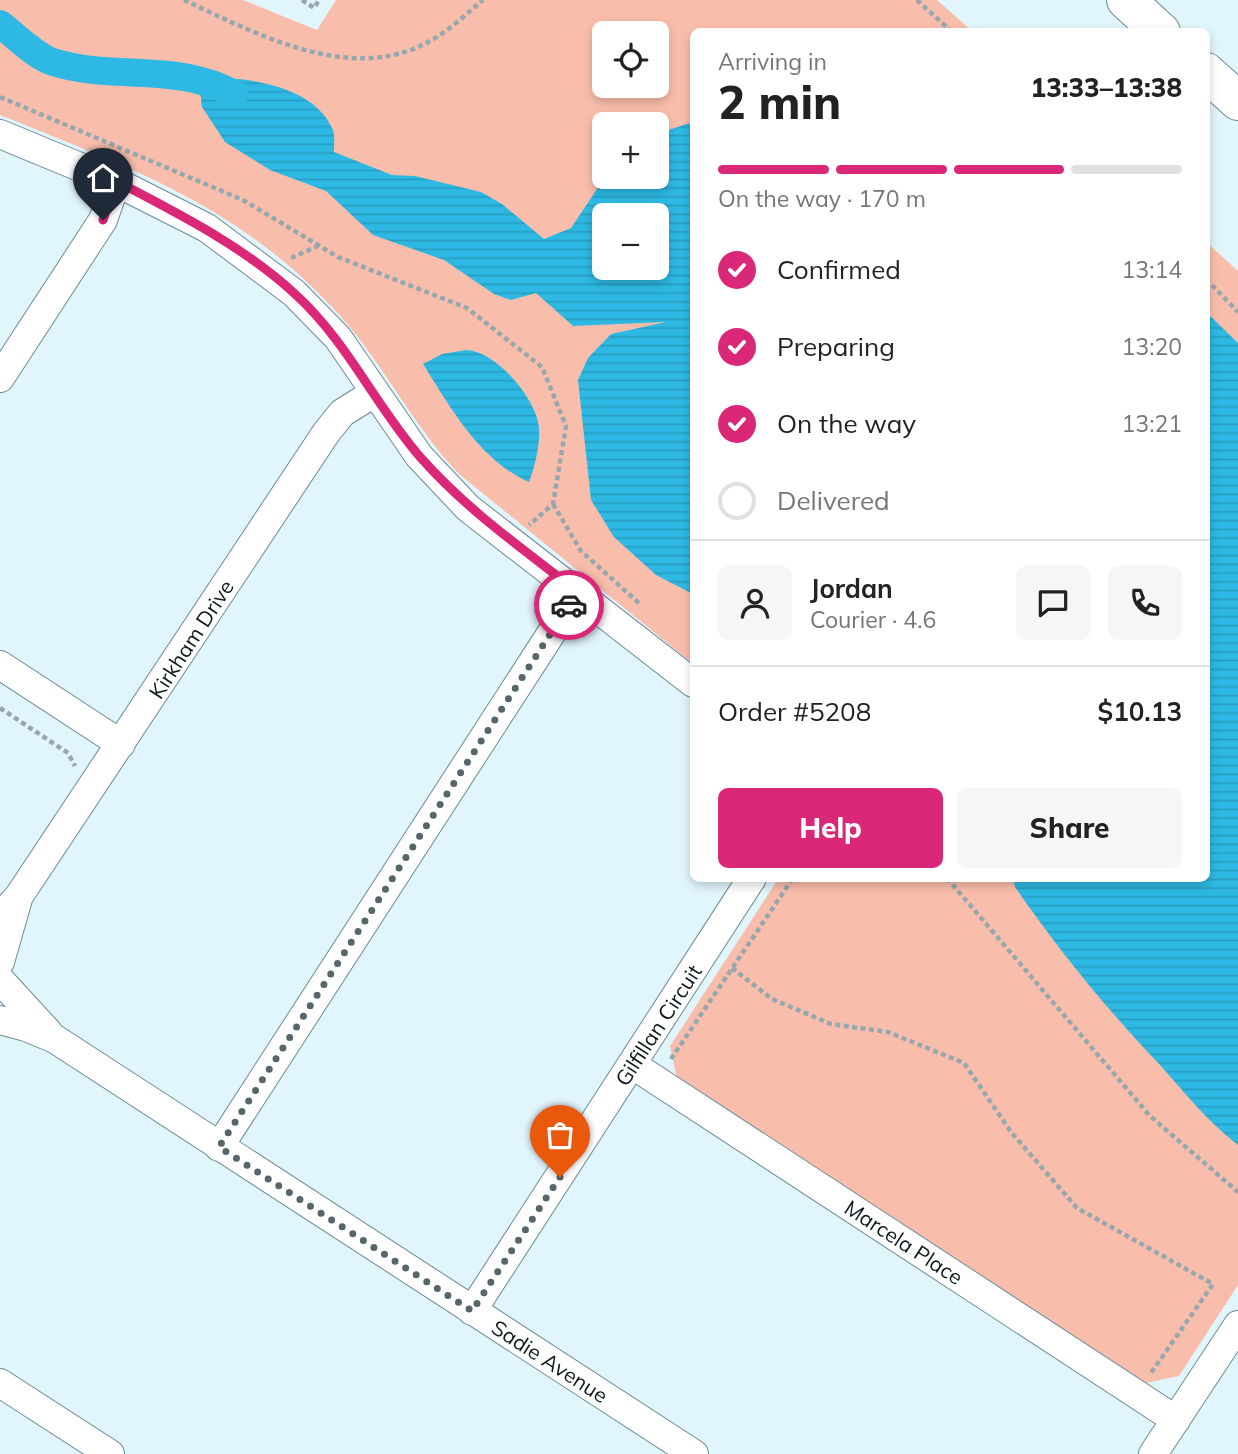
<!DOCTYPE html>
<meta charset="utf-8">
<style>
:root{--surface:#fff;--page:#f6f6f6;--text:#222;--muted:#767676;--line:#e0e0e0;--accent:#db2777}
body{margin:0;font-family:Mulish,sans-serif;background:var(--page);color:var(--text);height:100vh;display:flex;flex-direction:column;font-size:26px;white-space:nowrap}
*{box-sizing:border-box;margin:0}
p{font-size:23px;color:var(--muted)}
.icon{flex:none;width:38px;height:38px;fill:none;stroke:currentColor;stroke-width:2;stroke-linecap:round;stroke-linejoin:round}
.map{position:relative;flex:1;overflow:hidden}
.details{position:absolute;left:690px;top:28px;width:520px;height:854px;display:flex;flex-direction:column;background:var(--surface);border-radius:10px;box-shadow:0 4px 10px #0003}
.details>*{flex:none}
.fabs{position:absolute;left:592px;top:21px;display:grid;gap:14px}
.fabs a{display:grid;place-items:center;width:77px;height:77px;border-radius:10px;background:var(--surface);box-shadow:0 4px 10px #0003;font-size:35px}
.pin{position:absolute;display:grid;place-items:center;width:60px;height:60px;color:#fff;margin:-72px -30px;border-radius:50% 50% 50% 0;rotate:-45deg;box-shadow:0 0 7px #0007}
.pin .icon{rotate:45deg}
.courier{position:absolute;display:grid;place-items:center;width:70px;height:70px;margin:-35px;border:5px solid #db2777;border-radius:50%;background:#fff;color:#222;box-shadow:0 2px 9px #0007}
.summary em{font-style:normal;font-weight:800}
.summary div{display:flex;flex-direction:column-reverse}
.summary{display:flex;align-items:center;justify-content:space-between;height:119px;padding:0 28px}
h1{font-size:46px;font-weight:800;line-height:52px}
.bar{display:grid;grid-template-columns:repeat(4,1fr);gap:10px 7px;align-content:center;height:84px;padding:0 28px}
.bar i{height:9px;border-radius:5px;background:var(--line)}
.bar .current{background:var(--accent)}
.bar p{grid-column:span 4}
.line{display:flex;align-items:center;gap:18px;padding:0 28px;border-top:2px solid var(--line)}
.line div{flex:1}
.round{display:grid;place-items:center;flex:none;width:74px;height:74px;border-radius:10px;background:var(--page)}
ol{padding:0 28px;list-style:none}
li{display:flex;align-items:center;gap:21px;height:77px}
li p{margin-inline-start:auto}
li .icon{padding:7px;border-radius:50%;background:var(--accent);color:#fff;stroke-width:4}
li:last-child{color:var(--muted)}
li i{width:38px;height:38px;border:4px solid var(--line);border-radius:50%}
.primary-button{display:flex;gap:14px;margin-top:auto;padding:14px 28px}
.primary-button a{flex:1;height:80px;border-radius:10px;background:var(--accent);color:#fff;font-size:28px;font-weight:800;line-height:80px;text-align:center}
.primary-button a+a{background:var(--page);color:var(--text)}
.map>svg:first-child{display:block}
.park{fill:#f9beab;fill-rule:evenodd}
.water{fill:url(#water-rules);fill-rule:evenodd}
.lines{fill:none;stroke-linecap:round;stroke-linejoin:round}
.canal{stroke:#2db9e3;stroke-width:28}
.street-casing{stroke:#6c8a96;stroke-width:30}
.highway-casing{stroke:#6c8a96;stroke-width:40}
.path{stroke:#96a7ae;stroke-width:4.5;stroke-dasharray:5 3.5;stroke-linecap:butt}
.street{stroke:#fff;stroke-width:28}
.highway{stroke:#fff;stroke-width:38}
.done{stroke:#57666b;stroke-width:7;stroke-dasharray:0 12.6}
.route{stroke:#db2777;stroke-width:9}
.labels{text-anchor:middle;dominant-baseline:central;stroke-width:5;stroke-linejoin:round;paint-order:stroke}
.street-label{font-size:21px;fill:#0d191d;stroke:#fefefe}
</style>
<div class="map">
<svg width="1238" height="1454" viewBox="0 0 1238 1454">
<defs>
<pattern id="water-rules" width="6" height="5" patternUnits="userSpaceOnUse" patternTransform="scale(1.75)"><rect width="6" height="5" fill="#2db9e3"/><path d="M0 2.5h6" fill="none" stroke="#279ec2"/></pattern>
</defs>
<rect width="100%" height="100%" fill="#e1f5fd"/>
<!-- park -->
<path class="park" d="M0,0H243L317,30L336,0H937L972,31L693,32V664L459,474C413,426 385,366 341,317C243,207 131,168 0,115ZM604,33H656V86H604ZM604,124H656V177H604ZM604,215H656V268H604Z
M1206,242L1238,271V1285L1179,1376L1146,1383L677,1079L670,1046L778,879L1206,878Z"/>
<!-- water -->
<path class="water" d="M239,79C273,83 318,94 333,130C335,136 334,145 334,152L392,175L415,176L481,192L502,204L544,239L571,228L605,177H656V134L693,122V594L656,575L614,537L591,500L578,380L588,358L611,334L666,322L573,326L536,293L511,300L494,294L444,260L373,235L326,191L270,170L225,142L202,107L199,82ZM604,215H656V268H604Z
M1206,312L1238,343V1145C1208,1122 1185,1093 1160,1065C1105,1007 1061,953 1015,887L1013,879L1206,878Z
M466,350C495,350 537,399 539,428C540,446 535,466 529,482C480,461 450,407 423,364L442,354Z"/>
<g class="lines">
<!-- canal -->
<path class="canal" d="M0,24C16,36 35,56 53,62C113,81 178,62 234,94"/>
<!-- street casing -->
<g class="street-casing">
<path id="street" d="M0,134L116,182L207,228L294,293L338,338L419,456L468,508L693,683
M0,378L103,220L116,182
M0,665L121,744
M0,917L19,896L326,433L342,413L374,393
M0,962L18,899
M1,981L48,1032
M0,1020L26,1027L55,1039L694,1454
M633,1065L1176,1420
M219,1147L578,592
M472,1311L752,878
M0,1383L110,1454
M1153,1454L1238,1325"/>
</g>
<!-- highway casing -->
<g class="highway-casing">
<path id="highway" d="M1126,0L1161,32
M1206,72L1238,101"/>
</g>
<!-- path -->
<path class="path" d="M184,0C255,33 350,85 428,42C448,32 466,14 483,0
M302,0L314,8L319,0
M917,0L952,32
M0,97L243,200L338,257L467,308L542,367L566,426L553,504L529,525
M291,258L318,246
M1206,279L1238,312
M553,504L581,551L641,605
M0,708L68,753L75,766
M947,878L1150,1116L1238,1192
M732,968L772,999L831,1024L888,1032L964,1063L1011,1132L1077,1208L1213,1284L1151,1373
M671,1059L793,878"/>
<!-- street -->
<use href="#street" class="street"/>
<!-- highway -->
<use href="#highway" class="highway"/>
</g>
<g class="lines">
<!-- done -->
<path class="done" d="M560,1177L472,1311L219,1147L569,605"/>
<!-- route -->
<path class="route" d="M103,220L116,181C179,214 243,246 295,294C347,341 375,405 421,458C467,510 523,549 578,592L569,605"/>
</g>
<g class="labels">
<!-- street labels -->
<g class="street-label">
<text transform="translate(191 639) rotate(-57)">Kirkham Drive</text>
<text transform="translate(658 1025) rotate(-57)">Gilfillan Circuit</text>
<text transform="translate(904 1242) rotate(33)">Marcela Place</text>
<text transform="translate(550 1361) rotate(33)">Sadie Avenue</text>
</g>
</g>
</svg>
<div class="fabs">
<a><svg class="icon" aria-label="locate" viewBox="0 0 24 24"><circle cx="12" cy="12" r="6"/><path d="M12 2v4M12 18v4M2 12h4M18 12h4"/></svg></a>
<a>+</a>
<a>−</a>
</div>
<div class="pin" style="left:560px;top:1177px;background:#ea580c"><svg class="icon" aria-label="bag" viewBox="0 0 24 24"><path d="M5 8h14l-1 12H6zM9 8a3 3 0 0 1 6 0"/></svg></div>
<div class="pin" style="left:103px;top:220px;background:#1f2937"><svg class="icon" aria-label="home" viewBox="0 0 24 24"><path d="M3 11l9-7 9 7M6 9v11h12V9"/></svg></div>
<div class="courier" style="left:569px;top:605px"><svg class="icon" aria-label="car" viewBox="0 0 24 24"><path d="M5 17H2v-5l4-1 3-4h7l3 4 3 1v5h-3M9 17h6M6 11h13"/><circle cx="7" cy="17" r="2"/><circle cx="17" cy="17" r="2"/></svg></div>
<section class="details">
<div class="summary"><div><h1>2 min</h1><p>Arriving in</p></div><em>13:33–13:38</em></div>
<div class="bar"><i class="current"></i><i class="current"></i><i class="current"></i><i></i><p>On the way · 170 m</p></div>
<ol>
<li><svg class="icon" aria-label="check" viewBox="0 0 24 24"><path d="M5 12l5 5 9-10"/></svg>Confirmed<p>13:14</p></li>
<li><svg class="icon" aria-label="check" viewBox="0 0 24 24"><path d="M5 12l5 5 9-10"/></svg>Preparing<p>13:20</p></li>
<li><svg class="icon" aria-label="check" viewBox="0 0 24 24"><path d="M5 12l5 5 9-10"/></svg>On the way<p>13:21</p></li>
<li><i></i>Delivered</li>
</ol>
<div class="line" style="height:126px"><a class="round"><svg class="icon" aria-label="person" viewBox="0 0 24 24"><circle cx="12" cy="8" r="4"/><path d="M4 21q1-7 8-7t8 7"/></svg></a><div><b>Jordan</b><p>Courier · 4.6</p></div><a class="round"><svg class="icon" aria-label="chat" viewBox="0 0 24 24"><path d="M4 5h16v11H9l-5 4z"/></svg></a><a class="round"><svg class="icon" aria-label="phone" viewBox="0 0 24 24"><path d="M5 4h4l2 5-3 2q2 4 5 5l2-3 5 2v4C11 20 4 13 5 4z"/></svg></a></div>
<div class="line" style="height:91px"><div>Order #5208</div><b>$10.13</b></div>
<div class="primary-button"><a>Help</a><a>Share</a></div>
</section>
</div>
